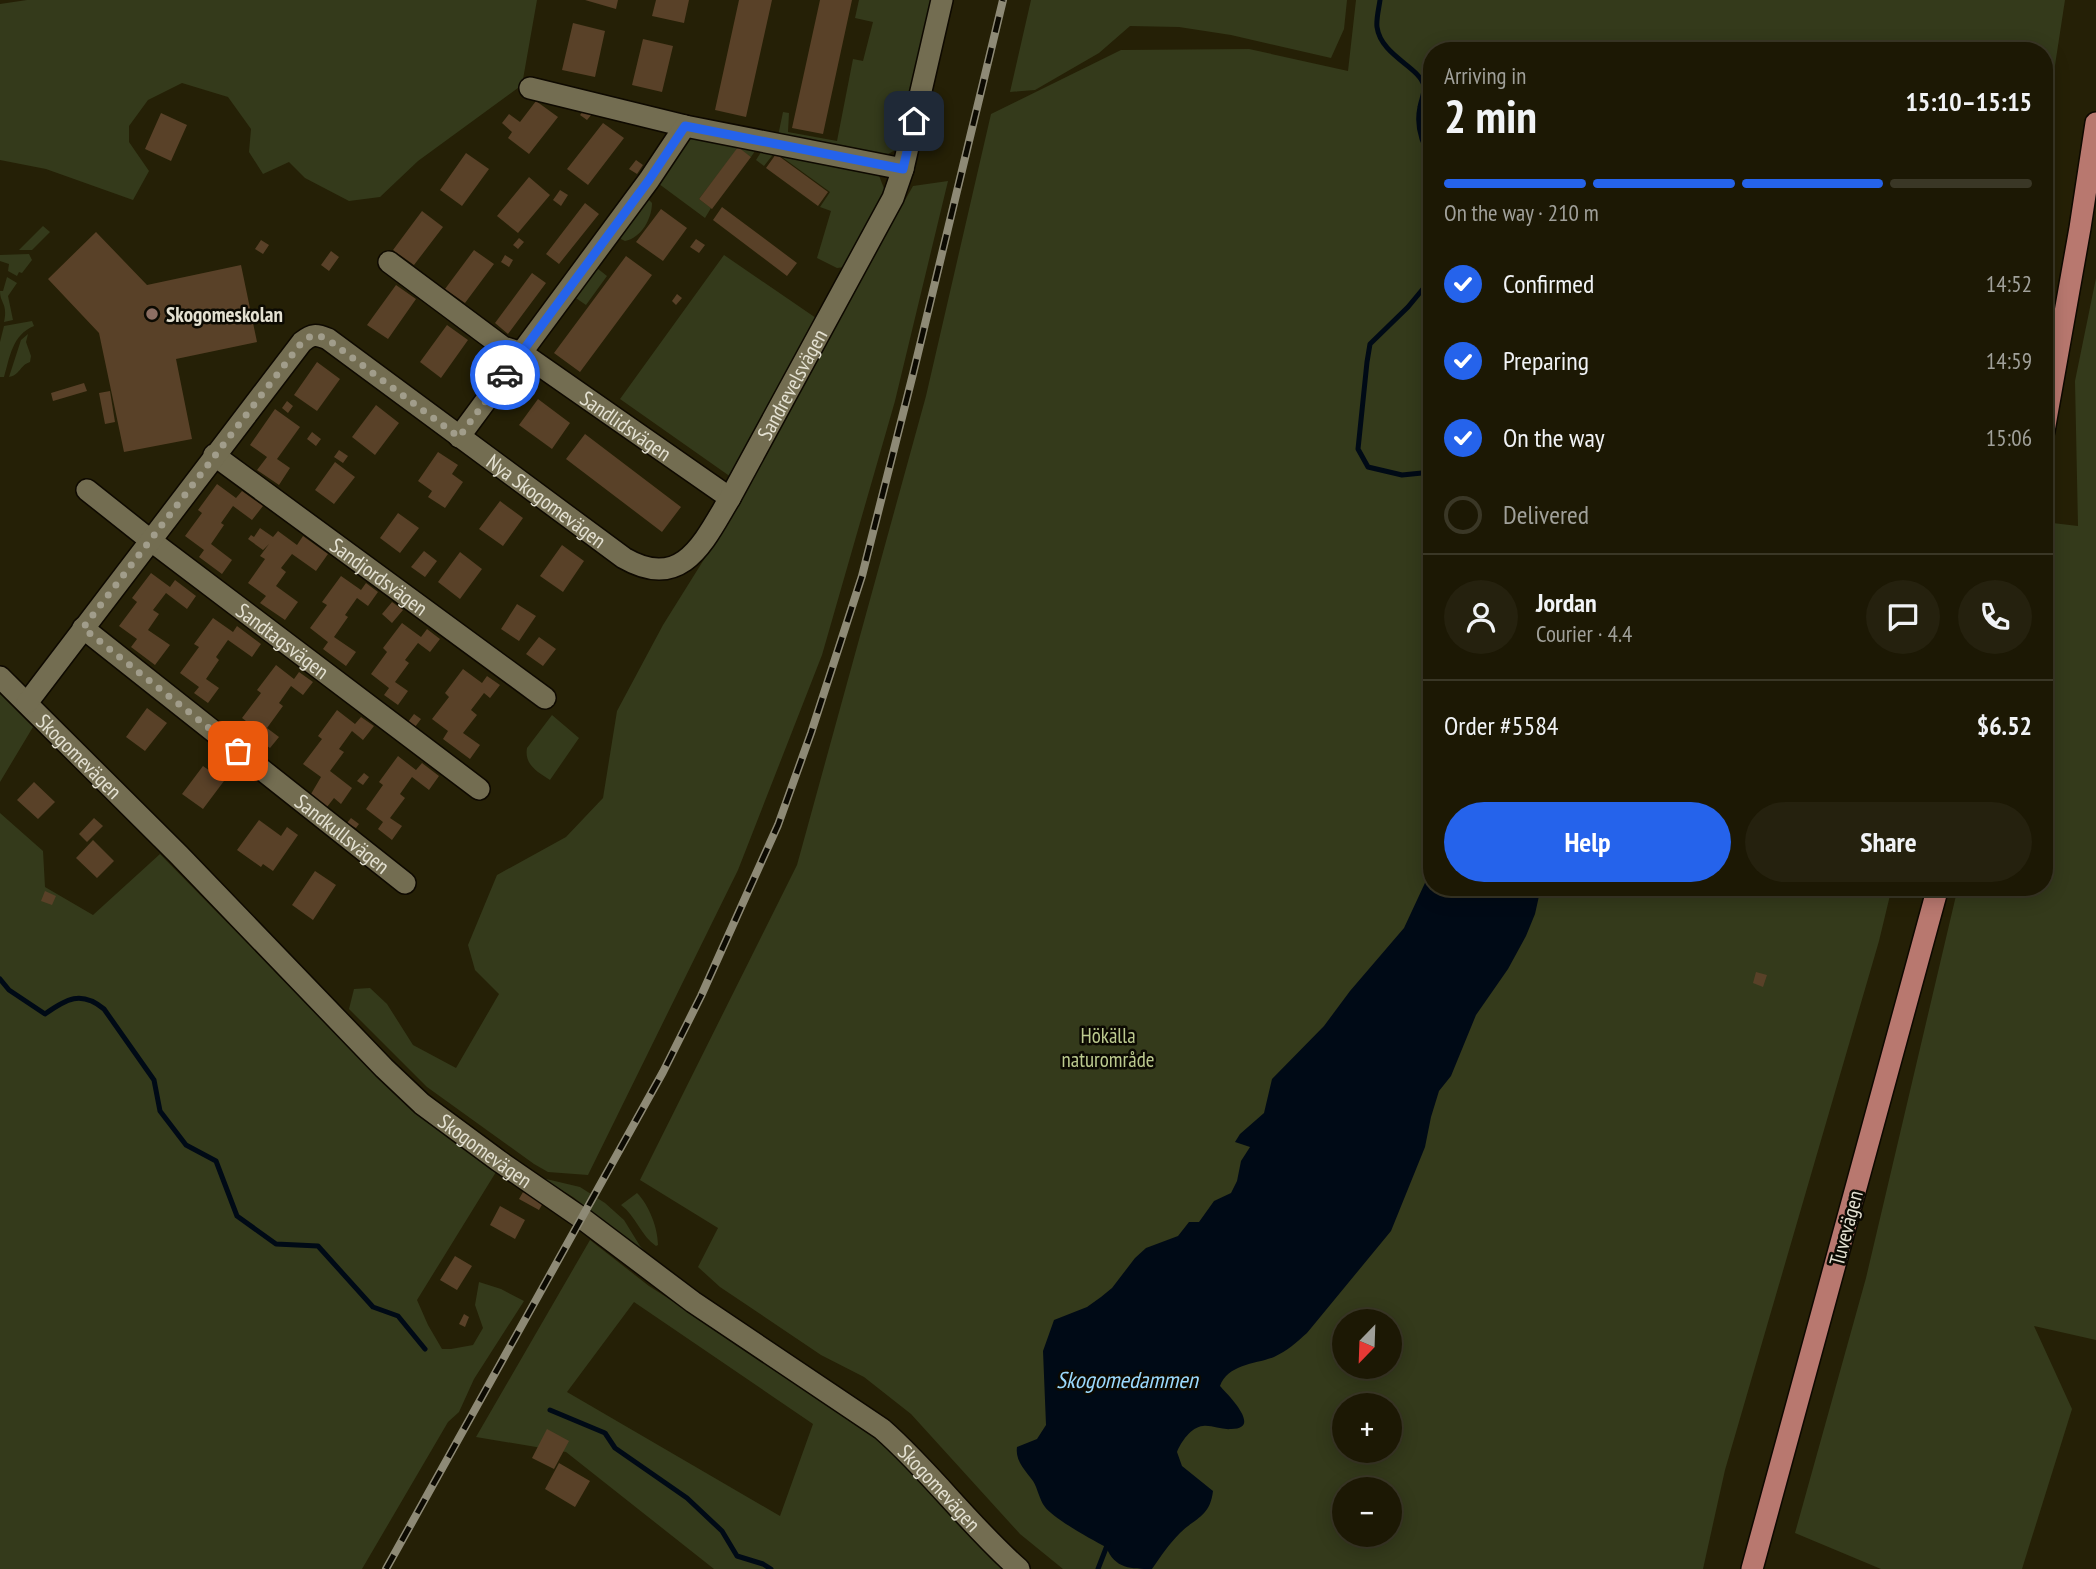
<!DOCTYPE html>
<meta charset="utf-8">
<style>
:root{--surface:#1c1804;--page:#25210e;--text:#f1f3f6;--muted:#a0a09a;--line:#3a3726;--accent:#2563eb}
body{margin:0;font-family:"PT Sans Narrow",sans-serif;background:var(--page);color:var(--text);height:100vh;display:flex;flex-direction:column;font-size:26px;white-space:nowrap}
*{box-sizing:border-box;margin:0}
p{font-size:23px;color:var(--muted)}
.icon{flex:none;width:38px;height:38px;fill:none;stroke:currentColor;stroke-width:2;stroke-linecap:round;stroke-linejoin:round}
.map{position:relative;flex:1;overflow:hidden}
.panel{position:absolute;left:1423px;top:42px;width:630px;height:854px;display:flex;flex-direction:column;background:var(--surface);border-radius:28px;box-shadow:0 4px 18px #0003,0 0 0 2px var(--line)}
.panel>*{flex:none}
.needle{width:46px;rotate:203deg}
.controls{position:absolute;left:1332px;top:1309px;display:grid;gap:14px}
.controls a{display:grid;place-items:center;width:70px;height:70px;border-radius:50%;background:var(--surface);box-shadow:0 4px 18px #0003,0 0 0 2px var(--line);font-size:35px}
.pin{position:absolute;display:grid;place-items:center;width:60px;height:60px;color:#fff;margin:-30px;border-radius:14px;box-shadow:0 4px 10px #0006}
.courier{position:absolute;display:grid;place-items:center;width:70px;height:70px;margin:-35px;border:5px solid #2563eb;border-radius:50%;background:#fff;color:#222;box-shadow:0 2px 9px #0007}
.summary em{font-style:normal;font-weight:700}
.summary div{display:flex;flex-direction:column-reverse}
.summary{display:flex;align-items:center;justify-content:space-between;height:119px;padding:0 21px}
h1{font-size:46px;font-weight:700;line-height:52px}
.bar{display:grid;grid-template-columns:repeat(4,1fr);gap:10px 7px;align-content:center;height:84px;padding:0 21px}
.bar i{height:9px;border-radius:5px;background:var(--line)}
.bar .active{background:var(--accent)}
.bar p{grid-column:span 4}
.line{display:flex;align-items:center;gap:18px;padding:0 21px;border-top:2px solid var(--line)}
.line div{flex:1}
.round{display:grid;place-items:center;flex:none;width:74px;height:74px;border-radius:37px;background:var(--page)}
ol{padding:0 21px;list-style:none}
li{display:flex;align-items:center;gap:21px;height:77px}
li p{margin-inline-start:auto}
li .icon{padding:7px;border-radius:50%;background:var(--accent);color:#fff;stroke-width:4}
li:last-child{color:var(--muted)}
li i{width:38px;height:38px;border:4px solid var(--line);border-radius:50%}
.primary-button{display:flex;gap:14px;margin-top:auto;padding:14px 21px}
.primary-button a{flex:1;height:80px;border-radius:42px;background:var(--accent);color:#fff;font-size:28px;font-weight:700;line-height:80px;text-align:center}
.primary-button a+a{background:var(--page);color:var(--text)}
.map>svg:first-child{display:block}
.green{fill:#343a1b;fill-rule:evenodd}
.water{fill:#000a16}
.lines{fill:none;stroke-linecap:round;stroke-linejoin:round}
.stream{stroke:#000a16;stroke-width:5}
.building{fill:#594128}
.minor-casing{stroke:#0e0900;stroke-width:24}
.major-casing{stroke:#0e0900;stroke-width:24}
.minor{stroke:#736d51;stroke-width:21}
.major{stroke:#b8786f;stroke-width:21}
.rail-casing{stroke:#8e8a76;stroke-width:8}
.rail{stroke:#0c0a02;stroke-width:5;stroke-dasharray:16;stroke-linecap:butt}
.done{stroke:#a19d8b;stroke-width:7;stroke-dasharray:0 12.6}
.route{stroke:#2563eb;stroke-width:9}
.education-dot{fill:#8d6e63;stroke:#0c0a02;stroke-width:2.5}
.labels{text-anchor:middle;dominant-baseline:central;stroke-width:5;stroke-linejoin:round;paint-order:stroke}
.poi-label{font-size:21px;font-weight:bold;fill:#e4e1d2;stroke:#0c0a02;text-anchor:start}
.street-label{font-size:21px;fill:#e4e1d2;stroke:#0c0a02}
.park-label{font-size:21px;fill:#bcca8f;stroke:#0c0a02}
.water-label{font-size:23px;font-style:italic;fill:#9bd9fd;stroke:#0c0a02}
</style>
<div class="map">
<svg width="2096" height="1569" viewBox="0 0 2096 1569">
<rect width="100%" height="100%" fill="#252006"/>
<!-- green -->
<path class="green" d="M27,0H537L522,85L418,161L380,197L349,201L305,178L289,162L263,174L249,152L251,129L228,97L182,83L148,100L129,126V142L149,171L133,200L46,169L0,160V4Z
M859,0H932L899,148L879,159L778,136L783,112L789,113L788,132L837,141L853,59L863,61L873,22L855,18Z
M1031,0H1347L1344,29L1331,58L1231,35L1179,27L1130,26L1099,53L1035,90L1010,92Z
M1356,0H2065L2044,137V51H1432V887H1892L1879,941L1725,1470L1703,1569H1063L1020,1534L911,1414L864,1377L821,1355L720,1287L698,1267L718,1228L640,1180L797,865L926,396L991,114L1121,50L1249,49L1348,71ZM1344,1321H1390V1367H1344ZM1344,1405H1390V1451H1344ZM1344,1489H1390V1535H1344Z
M687,137L759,145L751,157L738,148L699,199L711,208L705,218L655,181Z
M765,146L878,173L885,191L845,267L837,268L817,258L831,211L820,207L830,192L775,152L764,166L756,160Z
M948,181L895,401L822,655L738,870L588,1175L548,1172L534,1164L427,1087L349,1009L354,989L370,988L387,1004L413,1045L456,1068L499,994L475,970L468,945L497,875L566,837L603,798L617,711L663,625L748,489L620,399L724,255L832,329L913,186Z
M644,195L652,203C652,219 641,238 625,241L615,236Z
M43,226L50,232L32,250H19Z
M29,254L32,260L22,273L19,272L17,276L8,271L9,264L0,261V255Z
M592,264L607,276L586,305L570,294Z
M7,277L17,283L8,296L13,320L4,322C8,303 0,304 0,291H3Z
M2096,278V1340L2034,1326L2072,1409L2022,1569H1881L1795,1533L1866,1278L1958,887H2044V522L2078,526L2075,381Z
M32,321L34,326C12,335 10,357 4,377H0V342L4,326Z
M28,334L26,342L31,356L30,362C20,365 20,375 9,377L21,340Z
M0,694L33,727L0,782Z
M552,715L579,738L550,780C538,772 524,765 527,748Z
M0,813L43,851L45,887L93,915L160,854L341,1039L426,1117L496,1172L417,1300L428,1325L442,1349H451L473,1345L483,1328L475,1305L479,1282L501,1289L524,1301L474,1379L459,1412L448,1422L362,1569H0Z
M542,1178L580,1187L605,1203L624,1220L640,1246L650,1257L573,1197Z
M637,1193C649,1205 658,1228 658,1245L656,1246C641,1236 636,1216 621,1205Z
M590,1240L649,1286L802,1384L876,1437L929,1489L1004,1569H714L566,1452L476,1437ZM634,1302L813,1424L780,1516L567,1392Z"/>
<!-- water -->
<path class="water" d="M1431,870L1432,887H1541L1535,914L1526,936L1508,969L1476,1015L1451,1076L1439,1091L1431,1117L1425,1147L1391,1231L1307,1333C1297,1342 1287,1351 1274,1357C1256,1364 1228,1364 1220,1386C1228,1395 1263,1429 1231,1429C1222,1430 1212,1425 1203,1426C1191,1427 1181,1442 1177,1452L1182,1466L1213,1491C1210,1517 1195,1518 1180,1533C1169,1544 1161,1556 1152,1569C1131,1569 1115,1569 1106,1547C1092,1540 1053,1518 1045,1507C1039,1499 1038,1489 1033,1481C1025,1470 1015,1461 1017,1447L1037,1439L1046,1425L1043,1351L1054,1320L1087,1307L1101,1297L1112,1288L1135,1258L1146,1248L1178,1236L1189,1222H1199L1214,1201L1231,1193L1237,1181L1241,1161L1250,1147L1235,1142L1240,1134L1264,1113L1272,1079L1324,1026L1350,991L1404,928Z"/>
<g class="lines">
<!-- stream -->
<path class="stream" d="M1380,0C1379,8 1376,19 1377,27C1381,56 1420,67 1424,86C1425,93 1421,100 1420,107C1416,126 1422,144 1432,159
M1432,278L1408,307L1370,344L1367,362L1358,449L1368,467L1402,475L1432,472
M0,979L9,990L45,1014C66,999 81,990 104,1009L154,1080L160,1111L186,1145L216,1161L237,1216L276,1244L318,1246L373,1307L398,1316L425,1349
M550,1410L605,1433L615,1448L687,1498L722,1531L737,1556L763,1564L771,1569
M1098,1569L1108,1543"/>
</g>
<!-- building -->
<path class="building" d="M585,0H618L616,9Z
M656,0H689L684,23L652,16Z
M739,0H772L746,117L715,110Z
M820,0H852L823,134L792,128Z
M573,23L605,31L595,77L562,70Z
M643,39L673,46L662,92L632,85Z
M536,101L558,117L529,154L508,138L512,132L502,123L509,114L520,122Z
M585,109L592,114L587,120L580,115Z
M161,113L187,125L171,161L145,149Z
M603,123L624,138L588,185L567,169Z
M738,147L751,157L712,209L699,199Z
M466,153L489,169L462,206L440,190Z
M776,154L828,192L818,206L766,168Z
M636,160L643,165L637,174L629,169Z
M529,177L550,195L518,233L497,216Z
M560,190L568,195L561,206L553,200Z
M585,203L599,214L559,264L546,254Z
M722,207L797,263L787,276L713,220Z
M661,209L687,228L663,261L636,242Z
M422,211L443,227L414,265L393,250Z
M96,232L147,285L241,265L257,342L176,359L192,439L124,452L99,333L48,279Z
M519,238L524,242L518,249L513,245Z
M696,239L705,245L699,253L690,247Z
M261,240L269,245L263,254L255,249Z
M474,250L494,264L465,303L445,289Z
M331,251L339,257L329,271L321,265Z
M505,255L513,260L509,267L501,262Z
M626,256L652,275L580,372L554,353Z
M532,273L546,283L508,334L495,323Z
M396,285L416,299L388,339L367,325Z
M677,294L682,298L676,305L672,301Z
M447,325L468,340L441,378L420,362Z
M317,362L340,379L317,411L294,395Z
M84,383L87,391L53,401L51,393Z
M110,391L115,422L105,424L99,393Z
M538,399L570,423L552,449L519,425Z
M287,401L293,406L288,413L282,408Z
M376,405L399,423L375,455L352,437Z
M275,409L300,427L277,459L290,468L279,485L257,470L267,457L250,445Z
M312,432L321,439L316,446L307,439Z
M585,434L681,507L662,532L566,459Z
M339,450L348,456L343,463L334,457Z
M438,452L458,465L452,474L463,482L445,508L428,497L432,491L418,481Z
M335,462L355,477L334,504L315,490Z
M217,484L236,498L242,491L263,506L252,520L233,506L221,523L224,525L211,544L232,560L222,574L199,557L204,550L185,536L202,513L198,510Z
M500,501L523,518L503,546L479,529Z
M398,513L419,528L400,553L380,538Z
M260,528L273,537L278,531L297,545L303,536L328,554L316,571L292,554L281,568L286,572L276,586L298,602L285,620L260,603L266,596L248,583L265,559L260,556L269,544L263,550L248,539L251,535L254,537Z
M562,545L584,561L563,592L540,576Z
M424,551L437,561L425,577L411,567Z
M460,552L482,569L460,599L438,582Z
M151,573L170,587L175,580L196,596L187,609L166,593L153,610L159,614L148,630L170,645L155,665L131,647L137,639L119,626L137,602L132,598Z
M341,576L361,590L366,583L378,592L368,606L357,598L345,615L348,617L334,637L356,652L346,666L323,649L328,642L310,628L327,605L322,602Z
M392,602L403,610L392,623L382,614Z
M517,604L536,616L519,641L501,629Z
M213,618L233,632L237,626L261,644L252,657L228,640L216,657L219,660L206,679L219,688L208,703L194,693L199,687L180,673L199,647L194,644Z
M402,623L421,637L427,629L440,639L430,652L418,643L405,660L409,663L395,682L408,691L398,705L384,695L389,688L371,674L387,652L383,648Z
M539,637L556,649L543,666L526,654Z
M276,665L294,679L299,672L313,682L303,695L291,686L279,703L283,706L267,728L279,737L270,748L257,739L262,733L242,718L261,693L257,690Z
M463,669L482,683L487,676L500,685L490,698L484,693L471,710L477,715L463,733L480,745L470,759L443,739L448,731L432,719L449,697L445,693Z
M147,708L167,723L145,751L126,737Z
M337,710L355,724L361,717L374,726L363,740L352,731L339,749L344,752L330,771L352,788L341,804L334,798L327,807L311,794L321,777L303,764L322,739L318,736Z
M414,714L421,719L415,727L408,722Z
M398,756L416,770L422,763L439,776L429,790L412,777L400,794L405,798L390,818L402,826L392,840L378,829L383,822L366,809L383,785L379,782Z
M203,766L224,781L203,809L182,794Z
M364,773L369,777L363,785L357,781Z
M34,782L55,802L38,819L17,800Z
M94,818L103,826L87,842L79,834Z
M351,818L359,824L356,828L347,823Z
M259,820L281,836L287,827L298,835L273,871L263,864L261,867L237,850Z
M93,840L114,861L97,878L76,858Z
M315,871L336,885L313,920L292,905Z
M45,891L56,896L52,905L41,901Z
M1756,972L1767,975L1763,987L1753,983Z
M523,1192L543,1203L539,1210L519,1199Z
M500,1206L525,1220L515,1239L490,1225Z
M455,1256L472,1266L457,1290L440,1280Z
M464,1314L469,1317L465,1327L459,1324Z
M547,1429L569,1441L554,1469L532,1458Z
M559,1463L590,1481L575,1507L545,1489Z"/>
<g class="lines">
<!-- minor casing -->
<g class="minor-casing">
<g id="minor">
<path d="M530,88L685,126L903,169"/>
<path id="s1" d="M389,262L503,347L522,353L730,498"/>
<path d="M459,437L649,180L685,126"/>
<path id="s2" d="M214,455L545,698"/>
<path id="s3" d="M87,490L150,540L479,789"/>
<path id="s4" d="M83,628L405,883"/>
<path id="s5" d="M0,677L179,855L384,1068L422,1104L499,1161L583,1219L693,1302L882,1429C931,1472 970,1526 1019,1569"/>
<path id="s6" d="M27,703L302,342C312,334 316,334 328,339L624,558C683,592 704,541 730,498L893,198L903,169L942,0"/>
</g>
</g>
<!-- major casing -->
<g class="major-casing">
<path id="major" d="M2044,431L2080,228L2096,123
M1752,1569L1938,887"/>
</g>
<!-- minor -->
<use href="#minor" class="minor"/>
<!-- major -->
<use href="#major" class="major"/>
<!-- rail casing -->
<g class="rail-casing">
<path id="rail" d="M386,1569L663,1072L701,996L778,825L811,733L862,576L913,374L1003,0"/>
</g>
<!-- rail -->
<use href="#rail" class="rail"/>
</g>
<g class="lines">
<!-- done -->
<path class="done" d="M238,751L83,628L302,342C312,334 316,334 327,339L459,437L505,375"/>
<!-- route -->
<path class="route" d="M505,375L649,180L685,126L903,169L914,121"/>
</g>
<!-- markers -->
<circle class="education-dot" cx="152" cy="314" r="7"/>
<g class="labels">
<!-- poi labels -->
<g class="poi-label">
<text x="166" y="314">Skogomeskolan</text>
</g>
<!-- street labels -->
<g class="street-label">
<text stroke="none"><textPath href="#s6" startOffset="1122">Sandrevelsvägen</textPath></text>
<text stroke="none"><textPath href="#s1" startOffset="289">Sandlidsvägen</textPath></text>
<text stroke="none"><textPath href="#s6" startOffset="754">Nya Skogomevägen</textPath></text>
<text stroke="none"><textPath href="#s2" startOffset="205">Sandjordsvägen</textPath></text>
<text stroke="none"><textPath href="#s3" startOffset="247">Sandtagsvägen</textPath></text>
<text stroke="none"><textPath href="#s5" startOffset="112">Skogomevägen</textPath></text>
<text stroke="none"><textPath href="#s4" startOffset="331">Sandkullsvägen</textPath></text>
<text stroke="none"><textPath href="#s5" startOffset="679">Skogomevägen</textPath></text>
<text transform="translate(1846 1228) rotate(-75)">Tuvevägen</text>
<text stroke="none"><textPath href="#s5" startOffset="1246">Skogomevägen</textPath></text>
</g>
<!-- park labels -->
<g class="park-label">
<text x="1108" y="1035">Hökälla<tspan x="1108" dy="24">naturområde</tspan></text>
</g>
<!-- water labels -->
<g class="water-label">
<text x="1127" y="1379">Skogomedammen</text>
</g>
</g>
</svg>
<div class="controls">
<a><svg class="needle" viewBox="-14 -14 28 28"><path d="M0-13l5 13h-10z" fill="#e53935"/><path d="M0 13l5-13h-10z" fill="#a0a09a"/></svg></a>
<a>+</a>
<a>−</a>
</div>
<div class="pin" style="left:238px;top:751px;background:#ea580c"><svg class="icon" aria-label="bag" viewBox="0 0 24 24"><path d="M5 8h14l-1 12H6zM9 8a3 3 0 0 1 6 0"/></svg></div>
<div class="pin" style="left:914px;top:121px;background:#1f2937"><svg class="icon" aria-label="home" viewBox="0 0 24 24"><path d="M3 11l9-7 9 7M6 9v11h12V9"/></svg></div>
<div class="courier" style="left:505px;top:375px"><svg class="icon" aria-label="car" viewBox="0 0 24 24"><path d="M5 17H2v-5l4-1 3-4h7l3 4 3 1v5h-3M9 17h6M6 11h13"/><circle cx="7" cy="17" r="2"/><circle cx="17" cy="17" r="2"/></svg></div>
<section class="panel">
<div class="summary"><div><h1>2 min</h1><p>Arriving in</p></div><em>15:10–15:15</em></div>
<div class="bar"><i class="active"></i><i class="active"></i><i class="active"></i><i></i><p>On the way · 210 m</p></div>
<ol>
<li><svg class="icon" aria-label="check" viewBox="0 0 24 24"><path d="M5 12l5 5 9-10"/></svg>Confirmed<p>14:52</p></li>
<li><svg class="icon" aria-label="check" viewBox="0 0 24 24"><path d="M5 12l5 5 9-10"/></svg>Preparing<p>14:59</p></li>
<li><svg class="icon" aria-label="check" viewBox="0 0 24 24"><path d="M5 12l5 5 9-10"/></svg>On the way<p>15:06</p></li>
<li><i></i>Delivered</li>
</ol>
<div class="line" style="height:126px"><a class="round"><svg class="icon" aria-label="person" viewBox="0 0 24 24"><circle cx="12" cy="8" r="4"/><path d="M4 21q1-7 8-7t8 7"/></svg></a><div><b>Jordan</b><p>Courier · 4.4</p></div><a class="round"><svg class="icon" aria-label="chat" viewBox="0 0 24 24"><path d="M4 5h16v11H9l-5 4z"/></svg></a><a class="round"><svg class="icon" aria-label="phone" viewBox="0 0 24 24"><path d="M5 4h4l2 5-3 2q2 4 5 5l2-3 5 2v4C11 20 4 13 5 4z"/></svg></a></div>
<div class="line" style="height:91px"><div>Order #5584</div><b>$6.52</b></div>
<div class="primary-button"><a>Help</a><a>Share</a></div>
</section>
</div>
